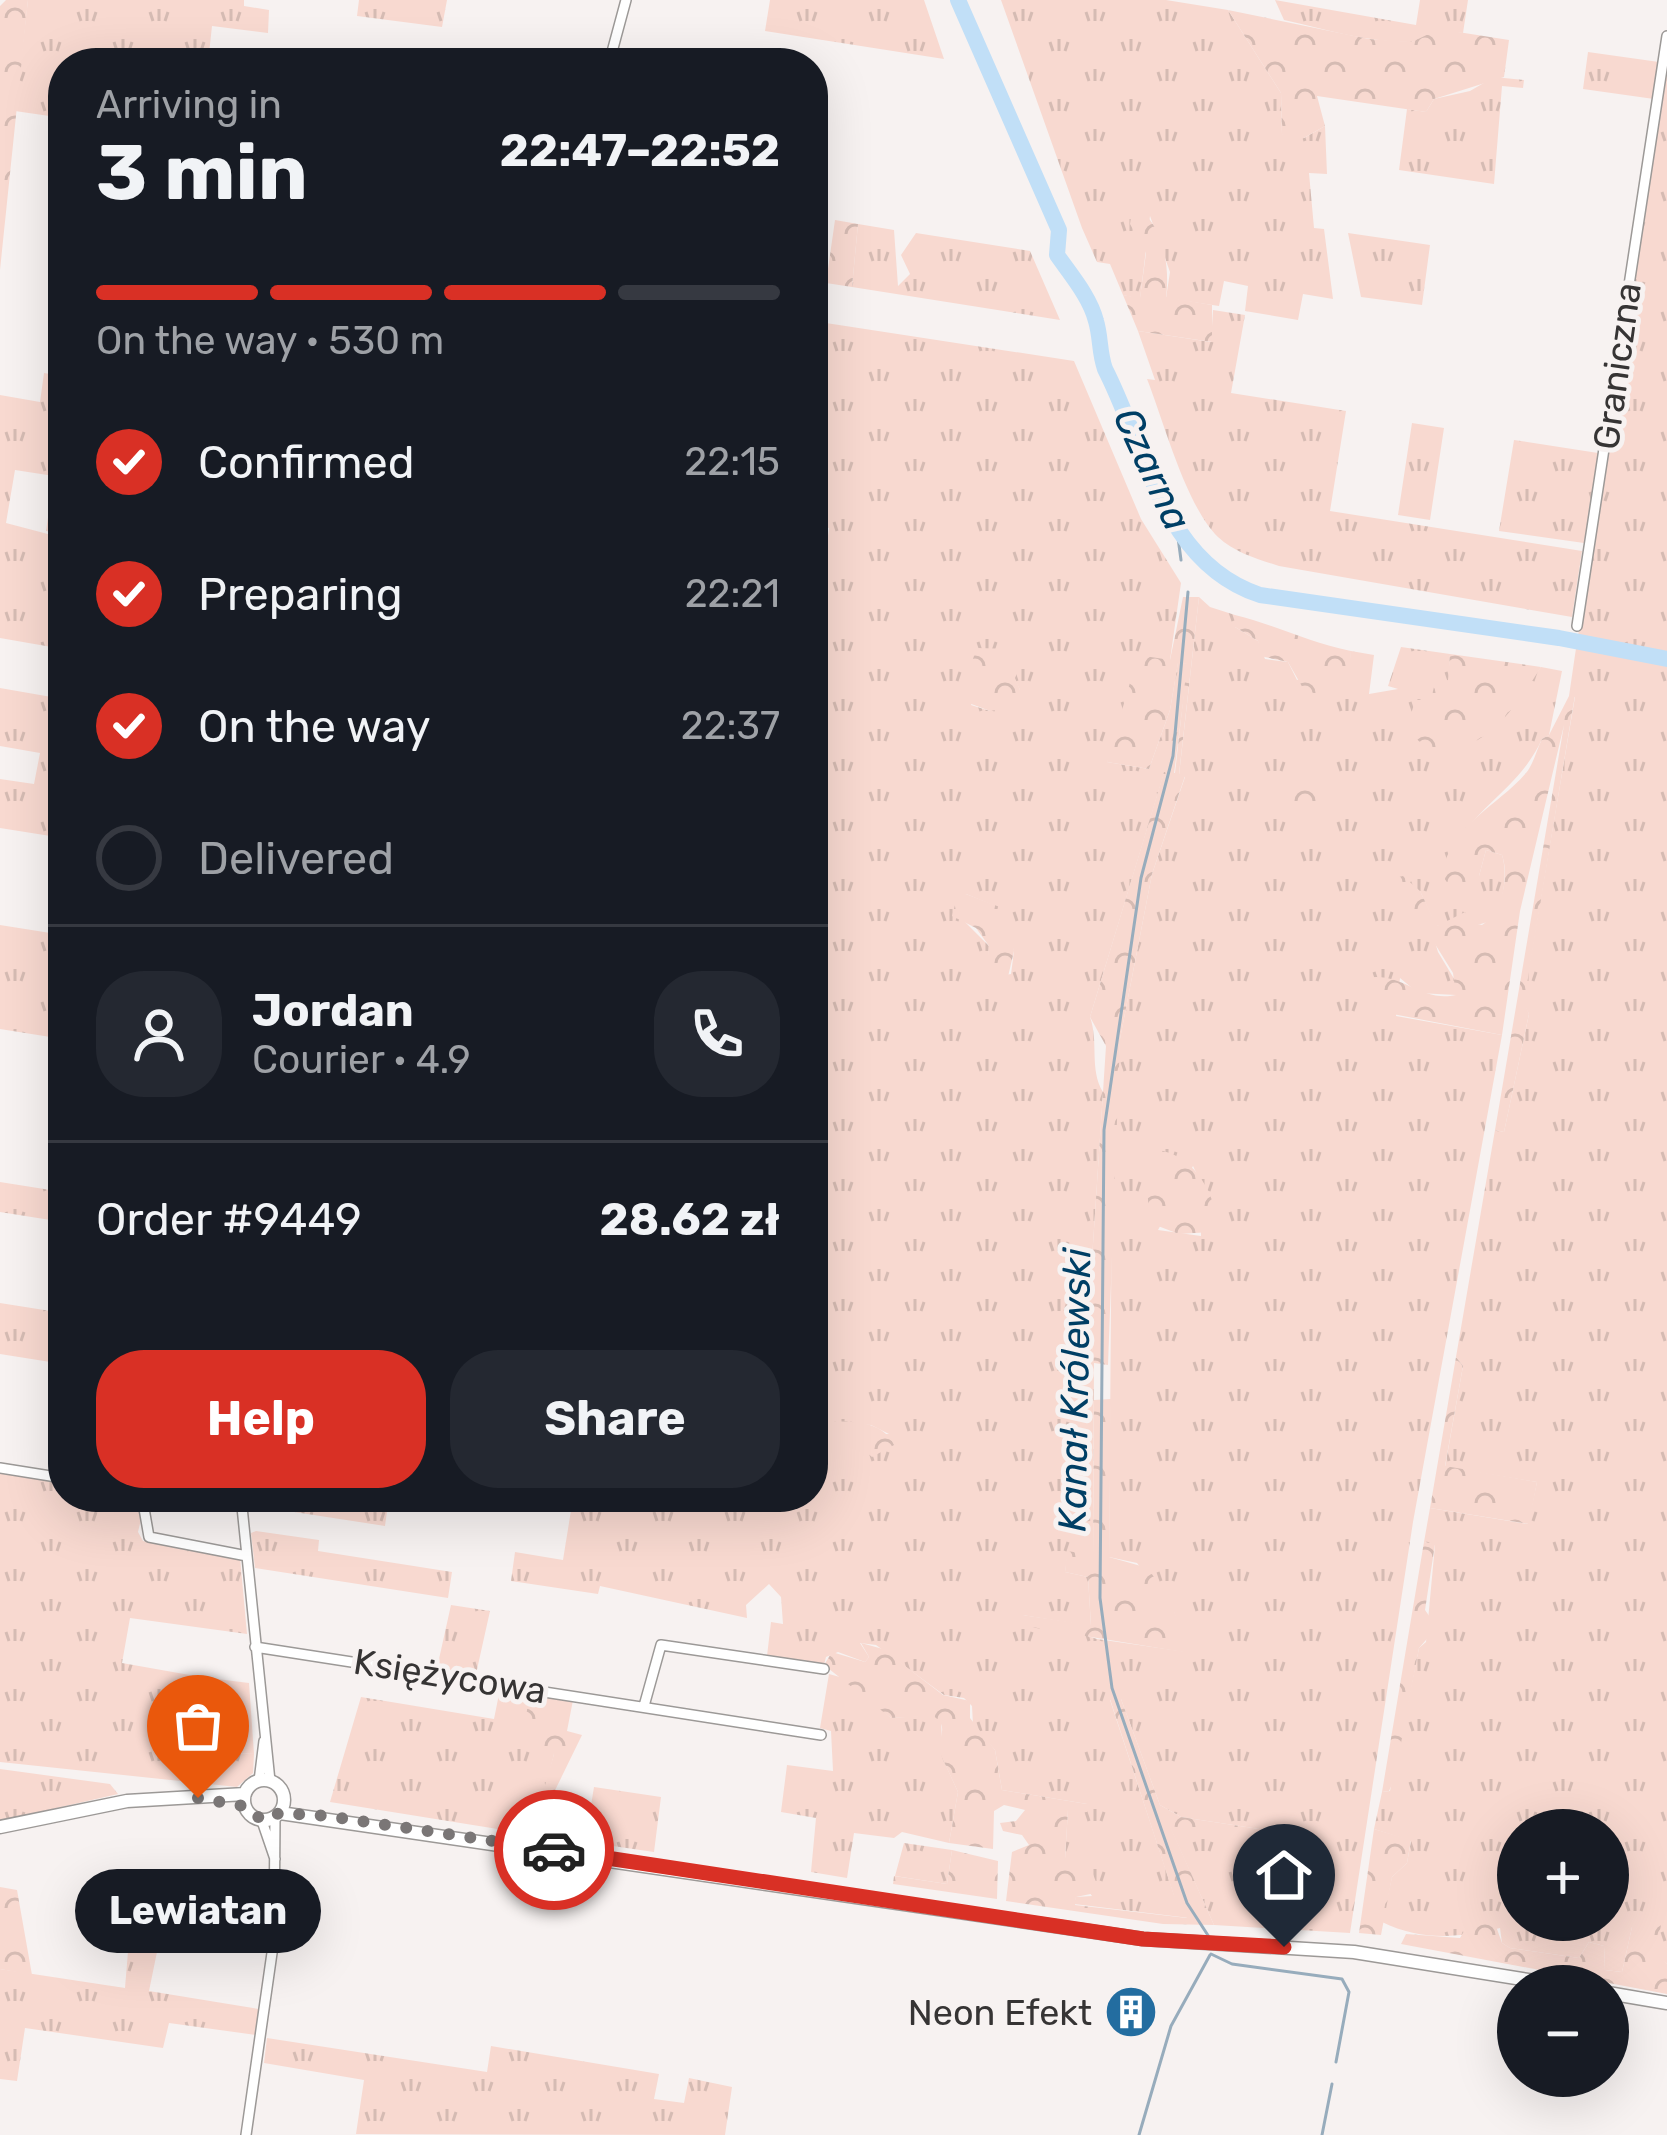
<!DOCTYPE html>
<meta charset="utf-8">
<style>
:root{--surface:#171b24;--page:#242831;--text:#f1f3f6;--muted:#9ea1a6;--line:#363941;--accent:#d93025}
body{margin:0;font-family:Rubik,sans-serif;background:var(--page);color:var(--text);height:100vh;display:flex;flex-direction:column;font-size:45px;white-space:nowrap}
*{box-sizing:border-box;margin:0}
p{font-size:39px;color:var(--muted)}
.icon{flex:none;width:66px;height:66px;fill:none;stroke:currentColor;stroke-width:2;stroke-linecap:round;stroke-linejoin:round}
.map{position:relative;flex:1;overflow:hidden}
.side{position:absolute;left:48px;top:48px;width:780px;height:1464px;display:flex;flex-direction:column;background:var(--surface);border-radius:48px;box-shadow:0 12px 48px #0002}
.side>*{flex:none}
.fabs{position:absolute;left:1497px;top:1809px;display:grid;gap:24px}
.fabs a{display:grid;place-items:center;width:132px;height:132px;border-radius:50%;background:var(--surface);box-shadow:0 12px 48px #0002;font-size:60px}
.pin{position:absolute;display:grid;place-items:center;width:102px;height:102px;color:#fff;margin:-123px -51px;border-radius:50% 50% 50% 0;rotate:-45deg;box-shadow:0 0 12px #0007}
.pin .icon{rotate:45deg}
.courier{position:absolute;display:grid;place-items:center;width:120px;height:120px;margin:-60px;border:9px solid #d93025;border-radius:50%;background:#fff;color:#222;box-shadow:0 3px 15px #0007}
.bubble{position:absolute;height:84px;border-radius:42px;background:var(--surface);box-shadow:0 12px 48px #0002;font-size:39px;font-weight:700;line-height:84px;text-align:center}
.headline em{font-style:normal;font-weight:700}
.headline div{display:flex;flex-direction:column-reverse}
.headline{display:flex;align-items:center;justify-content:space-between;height:204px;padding:0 48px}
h1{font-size:78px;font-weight:700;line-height:90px}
.bar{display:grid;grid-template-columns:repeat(4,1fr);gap:18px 12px;align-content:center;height:144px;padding:0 48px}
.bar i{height:15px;border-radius:9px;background:var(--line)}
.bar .selected{background:var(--accent)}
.bar p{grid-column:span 4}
.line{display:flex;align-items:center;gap:30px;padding:0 48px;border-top:3px solid var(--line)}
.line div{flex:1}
.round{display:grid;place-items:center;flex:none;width:126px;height:126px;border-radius:48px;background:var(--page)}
ol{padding:0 48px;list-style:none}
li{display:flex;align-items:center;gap:36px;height:132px}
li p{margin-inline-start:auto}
li .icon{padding:12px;border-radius:50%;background:var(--accent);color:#fff;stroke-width:4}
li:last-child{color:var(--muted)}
li i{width:66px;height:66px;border:6px solid var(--line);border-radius:50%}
.action{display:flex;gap:24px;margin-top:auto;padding:24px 48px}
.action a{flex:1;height:138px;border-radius:48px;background:var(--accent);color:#fff;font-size:48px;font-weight:700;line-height:138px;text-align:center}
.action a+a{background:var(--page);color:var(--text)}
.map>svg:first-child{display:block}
.grass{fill:url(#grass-tufts);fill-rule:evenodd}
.forest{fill:url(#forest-crowns)}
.green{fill:#f8d9d0}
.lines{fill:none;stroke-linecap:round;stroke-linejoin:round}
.stream{stroke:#97acbc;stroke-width:3}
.river{stroke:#c1dff7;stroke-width:16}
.minor-casing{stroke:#9c9997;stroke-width:12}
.major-casing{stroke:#9c9997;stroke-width:15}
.minor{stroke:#fff;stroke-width:9}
.major{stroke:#fff;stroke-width:12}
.done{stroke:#7a7676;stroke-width:12;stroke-dasharray:0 21.6}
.route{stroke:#d93025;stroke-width:15}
.labels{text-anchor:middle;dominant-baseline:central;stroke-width:10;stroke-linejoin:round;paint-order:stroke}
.street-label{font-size:36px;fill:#363434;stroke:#f7f2f1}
.poi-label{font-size:36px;fill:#363434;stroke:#f7f2f1;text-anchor:end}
.water-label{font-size:39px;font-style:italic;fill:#003f65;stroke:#f7f2f1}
</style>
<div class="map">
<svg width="1667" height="2135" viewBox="0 0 1667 2135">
<defs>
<pattern id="grass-tufts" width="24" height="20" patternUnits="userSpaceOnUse" patternTransform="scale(3)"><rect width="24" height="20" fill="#f8d9d0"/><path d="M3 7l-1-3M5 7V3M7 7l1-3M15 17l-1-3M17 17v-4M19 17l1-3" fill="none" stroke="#d5bbb3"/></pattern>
<pattern id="forest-crowns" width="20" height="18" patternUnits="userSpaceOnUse" patternTransform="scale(3)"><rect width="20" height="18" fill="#f8d9d0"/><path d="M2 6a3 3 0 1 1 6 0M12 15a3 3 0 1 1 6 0" fill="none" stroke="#d5bbb3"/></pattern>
</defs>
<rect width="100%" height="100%" fill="#f7f2f1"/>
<!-- grass -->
<path class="grass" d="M28,0H244V6L269,10L268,33L212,26L208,63H63V118L15,111Z
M359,0H447L442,27L357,16Z
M770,0H924L944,59L765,31Z
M1001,0H1166L1228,10L1281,93L1282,134L1304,138L1325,126L1327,174L1309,173L1314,228L1324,229L1333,299L1303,294L1298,320L1245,311L1248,286L1224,281L1219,306L1166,298L1170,272L1150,216L1140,299L1123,295L1110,264L1097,262L1082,228Z
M1275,0L1416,25L1420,0H1468L1463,33C1439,29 1431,42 1408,42C1366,42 1325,29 1284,20Z
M1588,52L1659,62L1654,99L1583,89Z
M1667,71V1964L1632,1927L1622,1972L1605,1970L1604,1946L1589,1942L1579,1958L1510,1948L1502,1943L1500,1928C1459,1938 1421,1941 1382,1922L1392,1877L1407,1863L1411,1841L1374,1829L1382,1792L1390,1791L1419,1648L1426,1642L1435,1545L1424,1542L1430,1508L1528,1524L1537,1482L1445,1467L1463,1366L1456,1357L1495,1130L1504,1132L1529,1014L1523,1003L1575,697L1569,696L1575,655ZM1518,1830H1608V1920H1518Z
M1494,77L1524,80L1523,88L1502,86L1494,184L1399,170L1407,109L1426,112L1434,99L1470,91Z
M858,224L894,230L898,286L910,274L901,255L916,233L1030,251L1060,320L852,287Z
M1348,233L1430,245L1422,305L1361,297Z
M1213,310L1245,315L1231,393L1346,411L1330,511L1582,551L1572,617L1279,566C1258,559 1235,553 1218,537C1186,506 1164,422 1147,379L1155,380L1138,331L1211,342Z
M813,321L1074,361L1141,519L1181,583L1170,660L1107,762L1149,769L1170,710L1178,662L1188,664L1174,774L1164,773L1090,1017C1099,1042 1089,1069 1103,1092L1089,1305L1094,1363L1093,1556L1068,1552L1065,1572L1088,1577L1091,1626L1022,1615L1097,1639L1187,1652L1174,1612L1137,1563L1109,1557L1112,1182L1120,1039L1152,874L1185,777L1179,775L1199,597L1210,607L1235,615V627L1258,641L1265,659L1288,662L1297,680L1350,659L1351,651L1374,655L1369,694L1398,689L1388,686L1401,647L1450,654L1449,680L1499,722L1541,667L1562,671L1549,735L1542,739C1520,787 1482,801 1455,846L1479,876L1486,850L1502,855C1508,872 1504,913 1487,922C1477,927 1450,925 1436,926L1420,891L1438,952L1459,987L1456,995L1418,993L1400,978L1396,1016L1502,1035L1413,1522L1350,1933L1214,1925L1169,1825L1263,1839L1266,1830L1181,1817L1160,1805L1121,1699L1110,1700L1174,1895L1189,1918L1074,1904L1076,1897L1092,1896L1065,1859L1068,1809L1087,1804L1002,1790L995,1750L973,1725L972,1706L964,1698L944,1695L876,1645L860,1643L869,1657L865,1662L838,1652L826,1657L824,1665L767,1656L771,1622L783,1624L781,1597L769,1584L746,1605L747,1618L600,1586L598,1594L511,1581L515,1552L563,1560L573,1498L813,1497V1437L889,1434L871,1425L813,1422V1037L827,1028L822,1014L813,1011V605H819L829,528L813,524ZM997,651H1012L1020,664L1014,678L1020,690L990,711L971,705ZM966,894L1000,908L1014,951L1011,974L988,978L989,946L960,917ZM1193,1166L1200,1181L1201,1236L1158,1230Z
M44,373L63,376V534L46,531L54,476L15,470L6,523L63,538V649L0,638V395L40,402Z
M1412,423L1444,428L1430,520L1398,515Z
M1514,440L1598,453L1584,543L1499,531Z
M0,688L63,699V838L0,828V779L34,784L40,753L0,746Z
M0,925L63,935V1039L0,1029Z
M0,1182L63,1192V1222L0,1212Z
M0,1303L63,1313V1364L0,1354Z
M0,1473L63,1482V1497H137L143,1511L138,1532L143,1541L240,1558L247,1634L130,1618L122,1663L201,1677L195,1751L254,1754L253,1773L237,1787L0,1762Z
M249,1497H389L385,1526L249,1505Z
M256,1531L319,1540L318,1551L452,1572L448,1598L255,1568L251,1533Z
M451,1605L490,1611L476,1674L437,1668Z
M829,1674L847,1679L891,1718L933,1715L941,1721L943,1759L958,1792L949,1843L902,1832L894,1838L854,1833L847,1878L811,1872L816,1818L781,1812L787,1765L833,1771L831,1731L820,1728Z
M500,1689L510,1691L515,1702H529L554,1754L534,1835L330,1802L361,1697L494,1719Z
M0,1769L110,1784L118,1794L0,1821Z
M594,1787L661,1797L654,1852L585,1842Z
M904,1843L952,1850L947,1884L895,1876Z
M132,1903L166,1908L149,1991L259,2009L256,2035L169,2023L163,2048L25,2028L17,2081L0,2079V1969L125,1988Z
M267,2038L487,2072L491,2046L659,2074L654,2099L684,2103L689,2078L732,2087L725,2135L356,2134L364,2080L264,2063Z"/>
<!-- forest -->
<path class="forest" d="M6,0H28L0,270V6Z
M1228,10L1369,39L1412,42L1439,29L1509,40L1504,77L1434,99L1426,112L1317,96L1325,126L1295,143L1282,134L1281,93Z
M1139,209C1164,227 1170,269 1166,297L1212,305V342L1138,331L1123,295L1140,298L1146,253L1130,224L1132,211Z
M835,220L858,224L852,287L826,283Z
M1183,597H1199L1179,774L1185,776L1152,874L1120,1039L1108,1365L1094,1363L1089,1305L1106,1046L1090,1017L1164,772L1175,773L1187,664L1178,663L1170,710L1149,769L1107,762L1138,655L1170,660Z
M1235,615C1276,625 1309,643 1351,651L1349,690L1320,695L1304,690L1288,662L1260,656L1258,641L1235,627Z
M977,648L1015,649L1021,664L1015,678L1023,697L1019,706L990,711L958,699Z
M1450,654L1541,667C1525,693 1503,726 1476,741C1443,760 1394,747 1416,700L1431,699L1435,683L1448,680Z
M1575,695L1524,1002L1529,1014L1504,1132L1495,1130L1564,725L1520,911L1502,1035L1377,1011L1359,995L1366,978C1402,971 1421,1003 1456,995L1453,973L1394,878L1403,876L1420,891L1437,926L1465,912L1469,922L1482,925C1501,912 1510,878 1502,855L1486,850L1479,876L1460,889L1451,888L1442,875C1450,824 1497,807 1526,773C1533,765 1537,749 1542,739L1549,735L1569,696Z
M1234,775C1268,777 1304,791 1335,783L1342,806C1326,816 1312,821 1294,811L1290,792L1236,783Z
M966,894L1010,911L1014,951L1007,981L985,984L989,946L976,928L952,916L957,898Z
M1156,1150C1193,1154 1211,1188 1219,1223L1211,1232L1179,1234L1150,1223L1144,1153Z
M1456,1357L1463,1366L1445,1466L1537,1482L1529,1524L1430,1508Z
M1111,1399L1109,1557L1148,1568L1172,1605L1189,1653L1018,1625L1022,1615L1091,1625L1088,1577L1065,1572L1067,1551L1093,1555L1094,1400Z
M813,1422C840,1422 881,1416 894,1445L872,1457L847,1437H813Z
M1424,1542L1435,1544L1425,1610L1432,1620V1633L1419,1648L1394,1780L1389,1791L1382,1792Z
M861,1643L883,1649L943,1695L970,1701V1718L995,1750L1002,1790L1087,1804V1812L1068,1810L1065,1858L1089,1864L1100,1892L1076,1897L1075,1905L1187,1918L1174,1896L1110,1699H1121L1160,1805L1181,1817L1266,1830L1264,1840L1170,1826L1214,1925L1163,1924L1006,1901L1012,1852L1029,1845L1022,1835L1003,1831L1000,1823L1016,1821L1025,1810L1004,1805L994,1811L993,1849L949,1843L958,1792L939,1751C938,1738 950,1726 933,1716L891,1718L824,1665L832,1652L865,1662L869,1657Z
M510,1691L573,1700L567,1731L582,1735L542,1817L537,1813L554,1754L523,1743L528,1702L512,1700Z
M1374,1829L1411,1840L1407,1863L1392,1877L1381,1935L1359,1933Z
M952,1850L998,1861L997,1899L893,1884L894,1876L947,1884Z
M0,1887L17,1890L32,1975L0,1969Z
M1493,1918L1502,1943L1510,1948L1579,1958L1589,1942L1604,1946L1605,1970L1622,1972L1632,1927L1652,1918L1661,1925L1656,1950L1667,1964V1994L1401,1944L1406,1934L1460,1938L1470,1921Z"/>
<!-- green -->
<path class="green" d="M201,1677L249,1683L254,1754L195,1751Z"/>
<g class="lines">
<!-- stream -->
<path class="stream" d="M1177,530L1181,560
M1188,592L1173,756L1141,878L1104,1130L1100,1598L1112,1688L1187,1903L1211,1940
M1211,1954L1232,1964L1342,1979L1349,1992L1336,2062
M1139,2135L1171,2026L1210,1955
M1322,2135L1332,2084"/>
<!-- river -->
<path class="river" d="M958,0L1059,230L1057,255C1071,275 1090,297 1096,321C1101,338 1099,352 1105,369C1147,451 1163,563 1260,595L1559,638L1667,659"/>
<!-- minor casing -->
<g class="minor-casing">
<path id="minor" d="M609,63L626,0
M62,214L63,215
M1577,626L1667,36
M0,1468L63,1478
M142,1497L149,1537L247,1556
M241,1497L270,1781
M552,1498V1497
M255,1647L821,1735
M644,1706L661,1645L824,1669
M259,1781L264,1741
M262,1821L275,1859
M246,2135L274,1939L275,1817"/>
</g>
<!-- major casing -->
<g class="major-casing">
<path id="major" d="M244 1800a20 20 0 1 1 40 0a20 20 0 1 1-40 0Z
M280,1813L1143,1939L1354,1952L1566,1986
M0,1827L127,1801L245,1794
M1608,1993L1667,2003"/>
</g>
<!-- minor -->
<use href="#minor" class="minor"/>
<!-- major -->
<use href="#major" class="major"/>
</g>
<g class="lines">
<!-- done -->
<path class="done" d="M198,1798L244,1806L262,1820L280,1813L327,1816L554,1850"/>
<!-- route -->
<path class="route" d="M554,1850L1143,1939L1284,1947"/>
</g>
<!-- icons -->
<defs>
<g id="building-disc" transform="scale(2.7)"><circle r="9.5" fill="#236da0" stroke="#f7f2f1"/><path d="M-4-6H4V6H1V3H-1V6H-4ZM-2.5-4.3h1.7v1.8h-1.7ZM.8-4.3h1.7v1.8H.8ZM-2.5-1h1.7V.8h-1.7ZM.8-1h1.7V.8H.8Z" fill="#fff"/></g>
</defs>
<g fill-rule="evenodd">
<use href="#building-disc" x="1131" y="2012"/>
</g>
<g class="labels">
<!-- street labels -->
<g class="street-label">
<text transform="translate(1617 366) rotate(-82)">Graniczna</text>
<text transform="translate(450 1676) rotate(9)">Księżycowa</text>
</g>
<!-- poi labels -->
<g class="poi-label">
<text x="1092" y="2012">Neon Efekt</text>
</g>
<!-- water labels -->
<g class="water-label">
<text transform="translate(1152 469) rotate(65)">Czarna</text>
<text transform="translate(1075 1390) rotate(-89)">Kanał Królewski</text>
</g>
</g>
</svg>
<div class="fabs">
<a>+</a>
<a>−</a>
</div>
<div class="pin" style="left:198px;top:1798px;background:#ea580c"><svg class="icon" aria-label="bag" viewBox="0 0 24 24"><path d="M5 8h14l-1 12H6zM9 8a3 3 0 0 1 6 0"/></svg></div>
<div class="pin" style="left:1284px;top:1947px;background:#1f2937"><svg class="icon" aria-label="home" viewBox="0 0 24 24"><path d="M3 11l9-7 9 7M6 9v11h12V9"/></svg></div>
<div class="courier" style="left:554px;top:1850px"><svg class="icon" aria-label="car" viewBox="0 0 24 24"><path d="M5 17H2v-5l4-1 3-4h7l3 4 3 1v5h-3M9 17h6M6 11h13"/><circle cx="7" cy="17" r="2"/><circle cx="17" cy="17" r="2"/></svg></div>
<div class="bubble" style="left:75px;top:1869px;width:246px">Lewiatan</div>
<section class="side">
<div class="headline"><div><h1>3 min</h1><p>Arriving in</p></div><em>22:47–22:52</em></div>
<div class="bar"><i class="selected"></i><i class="selected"></i><i class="selected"></i><i></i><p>On the way · 530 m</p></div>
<ol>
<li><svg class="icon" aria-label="check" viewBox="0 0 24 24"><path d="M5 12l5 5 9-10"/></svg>Confirmed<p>22:15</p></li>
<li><svg class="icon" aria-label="check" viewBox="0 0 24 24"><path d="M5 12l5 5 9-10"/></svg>Preparing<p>22:21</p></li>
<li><svg class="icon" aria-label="check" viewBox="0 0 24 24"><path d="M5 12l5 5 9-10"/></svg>On the way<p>22:37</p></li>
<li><i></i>Delivered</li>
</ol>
<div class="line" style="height:216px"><a class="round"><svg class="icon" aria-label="person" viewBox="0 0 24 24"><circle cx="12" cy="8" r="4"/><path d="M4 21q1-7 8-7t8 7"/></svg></a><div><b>Jordan</b><p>Courier · 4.9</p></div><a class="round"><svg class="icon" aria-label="phone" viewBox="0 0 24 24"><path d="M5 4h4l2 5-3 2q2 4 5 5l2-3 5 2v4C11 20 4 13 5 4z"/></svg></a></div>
<div class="line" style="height:156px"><div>Order #9449</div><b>28.62 zł</b></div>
<div class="action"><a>Help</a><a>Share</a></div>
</section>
</div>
